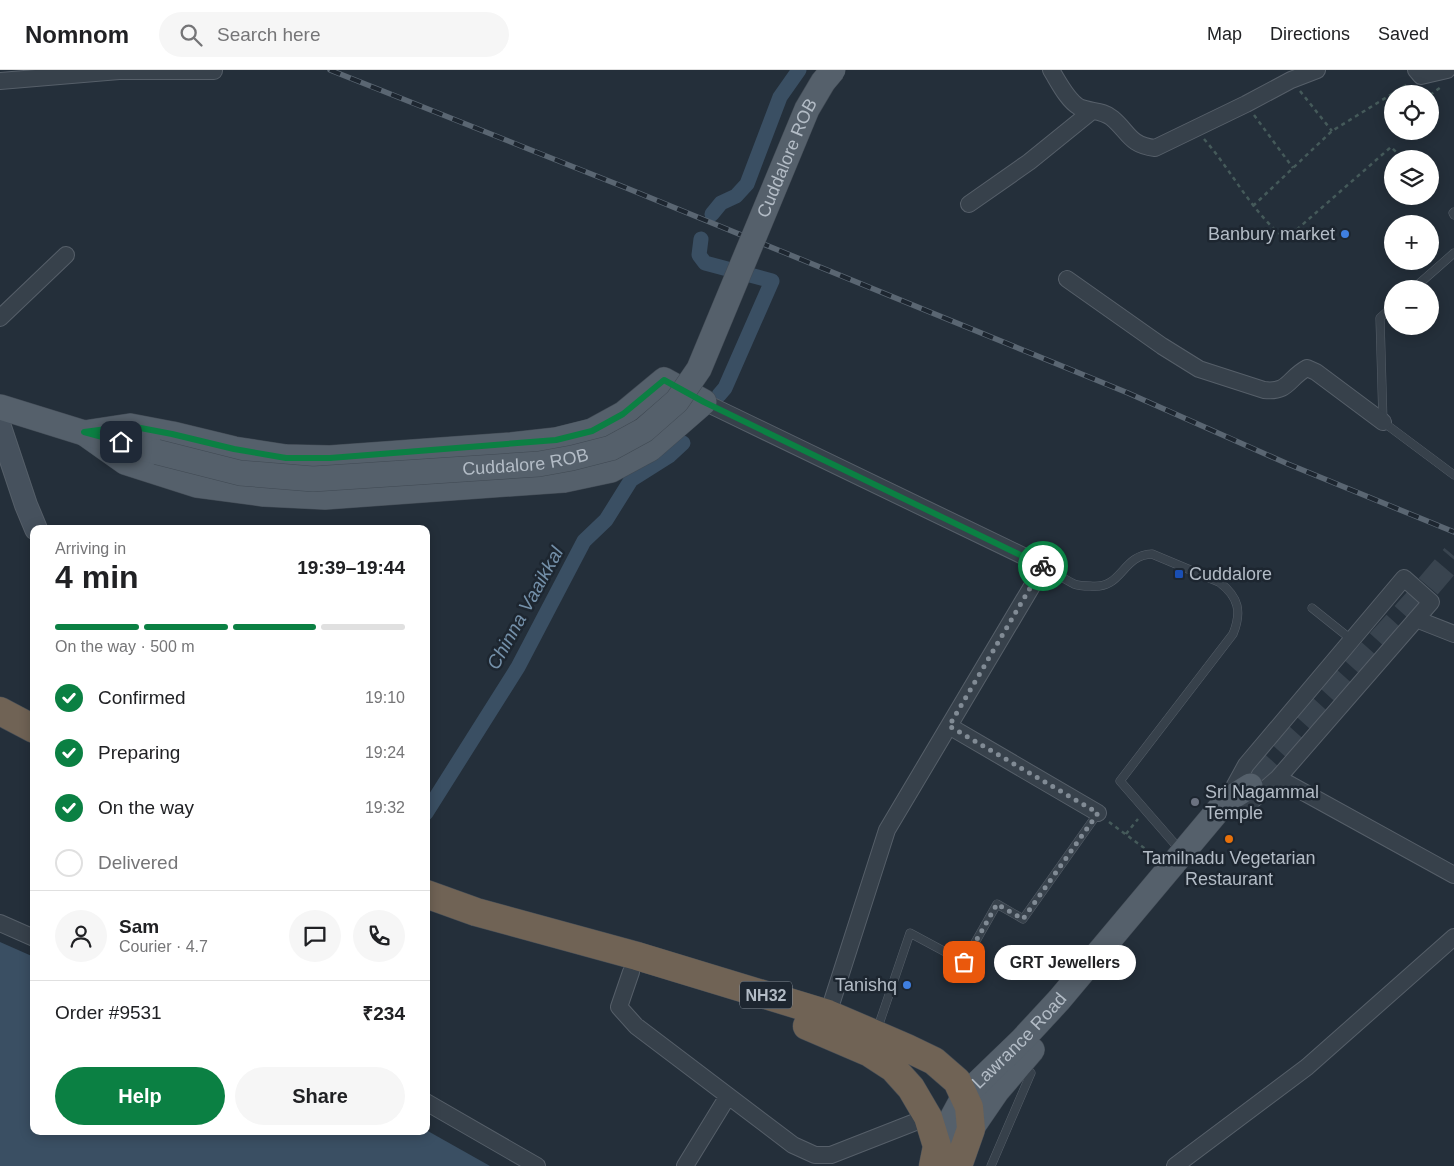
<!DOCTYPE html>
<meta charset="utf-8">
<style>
:root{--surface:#fff;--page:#f6f6f6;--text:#202124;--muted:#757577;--line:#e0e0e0;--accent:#0b8043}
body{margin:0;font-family:Helvetica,sans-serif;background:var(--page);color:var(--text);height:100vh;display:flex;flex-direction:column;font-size:19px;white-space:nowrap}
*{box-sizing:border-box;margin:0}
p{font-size:16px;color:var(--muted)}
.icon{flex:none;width:28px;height:28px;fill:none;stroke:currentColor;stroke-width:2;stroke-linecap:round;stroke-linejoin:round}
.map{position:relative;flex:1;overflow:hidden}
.drawer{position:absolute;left:30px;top:455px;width:400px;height:610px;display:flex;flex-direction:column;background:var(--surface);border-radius:10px;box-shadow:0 2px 12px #0003}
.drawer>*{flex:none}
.buttons{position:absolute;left:1384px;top:15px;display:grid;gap:10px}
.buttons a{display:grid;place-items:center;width:55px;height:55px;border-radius:50%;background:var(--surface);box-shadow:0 2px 12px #0003;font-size:25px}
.pin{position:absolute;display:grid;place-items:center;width:42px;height:42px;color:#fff;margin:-21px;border-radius:10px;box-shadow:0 2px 8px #0006}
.courier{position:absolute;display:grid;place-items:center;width:50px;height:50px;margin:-25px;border:4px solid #0b8043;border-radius:50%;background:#fff;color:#222;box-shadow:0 1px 6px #0007}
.bubble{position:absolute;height:35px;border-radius:18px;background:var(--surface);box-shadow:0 2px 12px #0003;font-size:16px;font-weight:600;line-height:35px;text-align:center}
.head em{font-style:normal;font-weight:600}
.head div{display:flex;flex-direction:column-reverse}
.head{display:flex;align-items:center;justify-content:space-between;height:85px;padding:0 25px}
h1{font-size:32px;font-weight:600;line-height:38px}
.bar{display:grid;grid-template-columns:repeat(4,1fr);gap:8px 5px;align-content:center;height:60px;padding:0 25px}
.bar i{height:6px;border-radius:4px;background:var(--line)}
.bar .active{background:var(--accent)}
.bar p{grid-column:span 4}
.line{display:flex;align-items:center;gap:12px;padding:0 25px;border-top:1px solid var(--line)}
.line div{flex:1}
.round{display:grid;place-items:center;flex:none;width:52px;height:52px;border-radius:26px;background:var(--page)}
ol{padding:0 25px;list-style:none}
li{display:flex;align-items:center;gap:15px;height:55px}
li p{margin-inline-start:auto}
li .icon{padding:5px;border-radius:50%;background:var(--accent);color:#fff;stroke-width:4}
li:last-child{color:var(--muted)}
li i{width:28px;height:28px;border:2px solid var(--line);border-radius:50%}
.button{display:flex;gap:10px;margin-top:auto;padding:10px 25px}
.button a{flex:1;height:58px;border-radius:30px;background:var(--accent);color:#fff;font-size:20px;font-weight:600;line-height:58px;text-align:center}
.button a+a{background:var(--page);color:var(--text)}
header{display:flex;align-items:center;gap:30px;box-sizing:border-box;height:70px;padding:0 25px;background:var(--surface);border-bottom:1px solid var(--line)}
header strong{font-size:24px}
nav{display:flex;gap:28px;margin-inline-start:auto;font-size:18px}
.search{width:350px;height:45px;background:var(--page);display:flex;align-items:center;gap:12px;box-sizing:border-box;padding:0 18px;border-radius:28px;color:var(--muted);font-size:19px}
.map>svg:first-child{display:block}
.water{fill:#3a4f63}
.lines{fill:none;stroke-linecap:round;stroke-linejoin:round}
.canal{stroke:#3a4f63;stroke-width:15}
.primary-tunnel{stroke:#39444f;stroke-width:25;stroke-dasharray:25 12;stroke-linecap:butt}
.lane-casing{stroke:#565f69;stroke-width:9}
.street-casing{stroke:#565f69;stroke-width:18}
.secondary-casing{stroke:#565f69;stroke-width:24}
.primary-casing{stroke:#414a54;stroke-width:26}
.highway-casing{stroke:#434c56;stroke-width:29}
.path{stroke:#455a5a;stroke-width:2.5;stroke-dasharray:4 4;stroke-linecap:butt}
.lane{stroke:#37414b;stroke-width:8}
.street{stroke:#37414b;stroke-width:16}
.secondary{stroke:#46515d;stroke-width:22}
.primary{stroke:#55606b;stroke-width:25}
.highway{stroke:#706355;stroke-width:28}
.rail-casing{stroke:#5a6672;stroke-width:5.5}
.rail{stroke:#1d2630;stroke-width:4;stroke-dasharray:11;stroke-linecap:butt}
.primary-bridge-casing{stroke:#414a54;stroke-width:26;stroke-linecap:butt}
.primary-bridge{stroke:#55606b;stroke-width:25}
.done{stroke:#818b95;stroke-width:5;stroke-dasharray:0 9}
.route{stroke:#0b8043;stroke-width:6}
.shop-dot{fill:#3f7fe0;stroke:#1d2630;stroke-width:2}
.transit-dot{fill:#1a4fb4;stroke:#1d2630;stroke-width:2}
.worship-dot{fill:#6b7280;stroke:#1d2630;stroke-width:2}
.food-dot{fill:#e8710a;stroke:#1d2630;stroke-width:2}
.labels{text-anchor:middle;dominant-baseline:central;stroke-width:5;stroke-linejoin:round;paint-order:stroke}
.shield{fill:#1d2630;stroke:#868f99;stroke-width:1}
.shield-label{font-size:16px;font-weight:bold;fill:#b3bcc6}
.street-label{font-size:18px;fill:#b3bcc6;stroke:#1d2630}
.poi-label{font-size:18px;fill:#b3bcc6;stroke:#1d2630;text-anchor:end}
.water-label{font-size:19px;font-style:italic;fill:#7490a9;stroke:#1d2630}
</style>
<header>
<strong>Nomnom</strong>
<div class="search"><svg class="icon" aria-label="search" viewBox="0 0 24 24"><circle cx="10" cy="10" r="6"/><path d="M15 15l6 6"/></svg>Search here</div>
<nav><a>Map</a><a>Directions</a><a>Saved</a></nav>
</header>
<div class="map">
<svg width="1454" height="1096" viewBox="0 0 1454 1096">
<rect width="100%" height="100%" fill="#242f3a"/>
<!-- water -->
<path class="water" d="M0,872L34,887V1061H426V1060L490,1096H0Z"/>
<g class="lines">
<!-- canal -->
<path class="canal" d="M712,144L721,133L736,126L747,114L780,27L799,0
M701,169L699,185L705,193L772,211L725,318L719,325
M426,743L518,597L584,471L606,450L631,410L669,386L683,373"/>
<!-- primary-tunnel -->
<path class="primary-tunnel" d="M1255,709L1414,533L1454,486"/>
<!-- lane casing -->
<g class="lane-casing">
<path id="lane" d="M1454,142L1453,143L1454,145
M1413,219L1454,183
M1392,237L1380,248L1383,352L1454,405
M1044,496C1054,502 1064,509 1074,514C1079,516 1085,516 1090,516C1123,520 1121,485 1152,484L1219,512C1239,527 1242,542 1233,564L1120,711L1181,781
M1312,538L1352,570
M877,960L910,863L964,892L997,834L1023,849L1098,743
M991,1096L1031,1003"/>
</g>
<!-- street casing -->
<g class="street-casing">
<path id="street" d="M1051,0C1058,11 1067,30 1079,37C1090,42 1103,40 1112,48C1129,62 1129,75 1155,78L1246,34L1291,10L1317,0
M1416,0L1421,6L1447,0
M0,11L119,1H214
M969,134L1029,92L1092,41
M1067,209L1162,276L1199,299L1264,320C1289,323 1288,308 1307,298L1316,302L1383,352
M0,248L66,185
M704,332L1044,496L887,760L828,944
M1416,549L1454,564
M949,656L1098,743
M1278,708L1454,805
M1229,726L1246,695L1404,508L1431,532L1278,708L1239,742
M0,853L34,868
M631,902L619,937L636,956L793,1075L815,1085H831L928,1047
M426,1032L537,1096
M685,1096L728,1026
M1175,1096L1307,997L1454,867"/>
</g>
<!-- secondary casing -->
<g class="secondary-casing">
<path id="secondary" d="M0,357L26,435L36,459"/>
</g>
<!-- primary casing -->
<g class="primary-casing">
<g id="primary">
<path d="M664,310L704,332L650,379L611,400L564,410L325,427L264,424L197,415L125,392L84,363L130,356L172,364L234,379L286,387L330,388L511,375L556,370L592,361L623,344Z"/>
<path d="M0,337L84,363L157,382"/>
<path d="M971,1059L997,1021L1032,980"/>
<path id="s1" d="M937,1076L964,1026L1022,970L1059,930L1226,731L1250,716"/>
</g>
</g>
<!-- highway casing -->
<g class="highway-casing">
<path id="highway" d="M0,641L34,659
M426,824L476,842L637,886L828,944L907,978L934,991L957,1011L969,1037L971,1059L958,1096
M807,956L870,983L893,998L911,1018L928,1047L937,1076L933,1096"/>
</g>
<!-- path -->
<path class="path" d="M1300,21L1332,61
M1430,25L1441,17
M1254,45L1293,98
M1204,69C1233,102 1251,142 1286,169L1391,77L1403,89
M1253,136L1332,61L1408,14
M1109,752L1155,786
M1126,764L1138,749"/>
<!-- lane -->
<use href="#lane" class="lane"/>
<!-- street -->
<use href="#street" class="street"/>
<!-- secondary -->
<use href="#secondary" class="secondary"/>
<!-- primary -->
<use href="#primary" class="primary"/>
<!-- highway -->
<use href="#highway" class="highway"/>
<!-- rail casing -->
<g class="rail-casing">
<path id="rail" d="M330,0L624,117L1128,323L1288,394L1454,462"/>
</g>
<!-- rail -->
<use href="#rail" class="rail"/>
<!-- primary-bridge casing -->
<g class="primary-bridge-casing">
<g id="primary-bridge">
<path id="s2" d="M157,382L240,403L313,409L539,394L572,388L611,378L644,360L677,331L699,299L807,39L823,12L833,0"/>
</g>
</g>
<!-- primary-bridge -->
<use href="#primary-bridge" class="primary-bridge"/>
</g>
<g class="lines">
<!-- done -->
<path class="done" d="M964,892L997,834L1023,849L1098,743L949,656L1043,496"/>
<!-- route -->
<path class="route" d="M121,372L84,362L130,356L172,364L234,379L286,388H330L556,370L592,361L623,344L664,310L704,332L1043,496"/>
</g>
<!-- markers -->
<g class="shop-dot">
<circle cx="1345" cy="164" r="5"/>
<circle cx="907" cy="915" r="5"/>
</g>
<rect class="transit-dot" x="1174" y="499" width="10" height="10" rx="2.5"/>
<circle class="worship-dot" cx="1195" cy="732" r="5"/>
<circle class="food-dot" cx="1229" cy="769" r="5"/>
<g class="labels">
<!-- shield labels -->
<rect class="shield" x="740" y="911.5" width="52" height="27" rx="4"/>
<g class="shield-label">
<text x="766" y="925">NH32</text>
</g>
<!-- street labels -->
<g class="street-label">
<text stroke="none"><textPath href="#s2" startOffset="808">Cuddalore ROB</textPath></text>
<text stroke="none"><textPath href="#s2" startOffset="372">Cuddalore ROB</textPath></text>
<text stroke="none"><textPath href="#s1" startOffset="135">Lawrance Road</textPath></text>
</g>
<!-- poi labels -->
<g class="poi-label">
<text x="1335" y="164">Banbury market</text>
<text x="1189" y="504" text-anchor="start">Cuddalore</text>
<text x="1205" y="722" text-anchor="start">Sri Nagammal<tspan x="1205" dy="21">Temple</tspan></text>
<text x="1229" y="788" text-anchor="middle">Tamilnadu Vegetarian<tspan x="1229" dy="21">Restaurant</tspan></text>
<text x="897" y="915">Tanishq</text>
</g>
<!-- water labels -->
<g class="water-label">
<text transform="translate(525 538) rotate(-61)">Chinna Vaaikkal</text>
</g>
</g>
</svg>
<div class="buttons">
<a><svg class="icon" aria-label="locate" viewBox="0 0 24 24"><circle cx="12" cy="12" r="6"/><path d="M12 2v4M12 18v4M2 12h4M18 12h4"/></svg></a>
<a><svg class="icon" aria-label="layers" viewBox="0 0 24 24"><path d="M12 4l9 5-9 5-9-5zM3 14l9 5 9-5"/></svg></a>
<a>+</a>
<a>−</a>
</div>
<div class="pin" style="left:964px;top:892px;background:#ea580c"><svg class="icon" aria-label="bag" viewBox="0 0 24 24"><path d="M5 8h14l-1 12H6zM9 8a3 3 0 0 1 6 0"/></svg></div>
<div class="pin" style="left:121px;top:372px;background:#1f2937"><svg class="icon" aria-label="home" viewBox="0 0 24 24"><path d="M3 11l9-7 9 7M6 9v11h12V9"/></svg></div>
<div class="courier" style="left:1043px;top:496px"><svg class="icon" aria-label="bike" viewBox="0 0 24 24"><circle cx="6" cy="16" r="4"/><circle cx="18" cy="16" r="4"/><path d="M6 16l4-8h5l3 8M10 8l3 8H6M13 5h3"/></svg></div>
<div class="bubble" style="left:994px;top:875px;width:142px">GRT Jewellers</div>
<section class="drawer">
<div class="head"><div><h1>4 min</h1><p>Arriving in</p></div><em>19:39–19:44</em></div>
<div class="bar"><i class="active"></i><i class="active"></i><i class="active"></i><i></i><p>On the way · 500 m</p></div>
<ol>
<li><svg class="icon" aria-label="check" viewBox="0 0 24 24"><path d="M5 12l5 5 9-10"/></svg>Confirmed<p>19:10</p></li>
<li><svg class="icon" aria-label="check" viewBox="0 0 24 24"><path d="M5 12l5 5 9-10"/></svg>Preparing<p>19:24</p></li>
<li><svg class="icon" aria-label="check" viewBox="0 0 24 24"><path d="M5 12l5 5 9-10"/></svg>On the way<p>19:32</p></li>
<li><i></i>Delivered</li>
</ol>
<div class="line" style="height:90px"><a class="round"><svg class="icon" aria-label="person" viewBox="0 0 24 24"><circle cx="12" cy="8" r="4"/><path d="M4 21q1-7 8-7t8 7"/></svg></a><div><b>Sam</b><p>Courier · 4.7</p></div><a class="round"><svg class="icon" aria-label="chat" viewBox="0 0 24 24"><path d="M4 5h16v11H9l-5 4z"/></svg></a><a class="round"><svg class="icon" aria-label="phone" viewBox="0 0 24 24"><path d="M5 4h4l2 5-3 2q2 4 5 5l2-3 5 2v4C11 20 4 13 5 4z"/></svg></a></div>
<div class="line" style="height:65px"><div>Order #9531</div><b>₹234</b></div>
<div class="button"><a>Help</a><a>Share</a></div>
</section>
</div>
